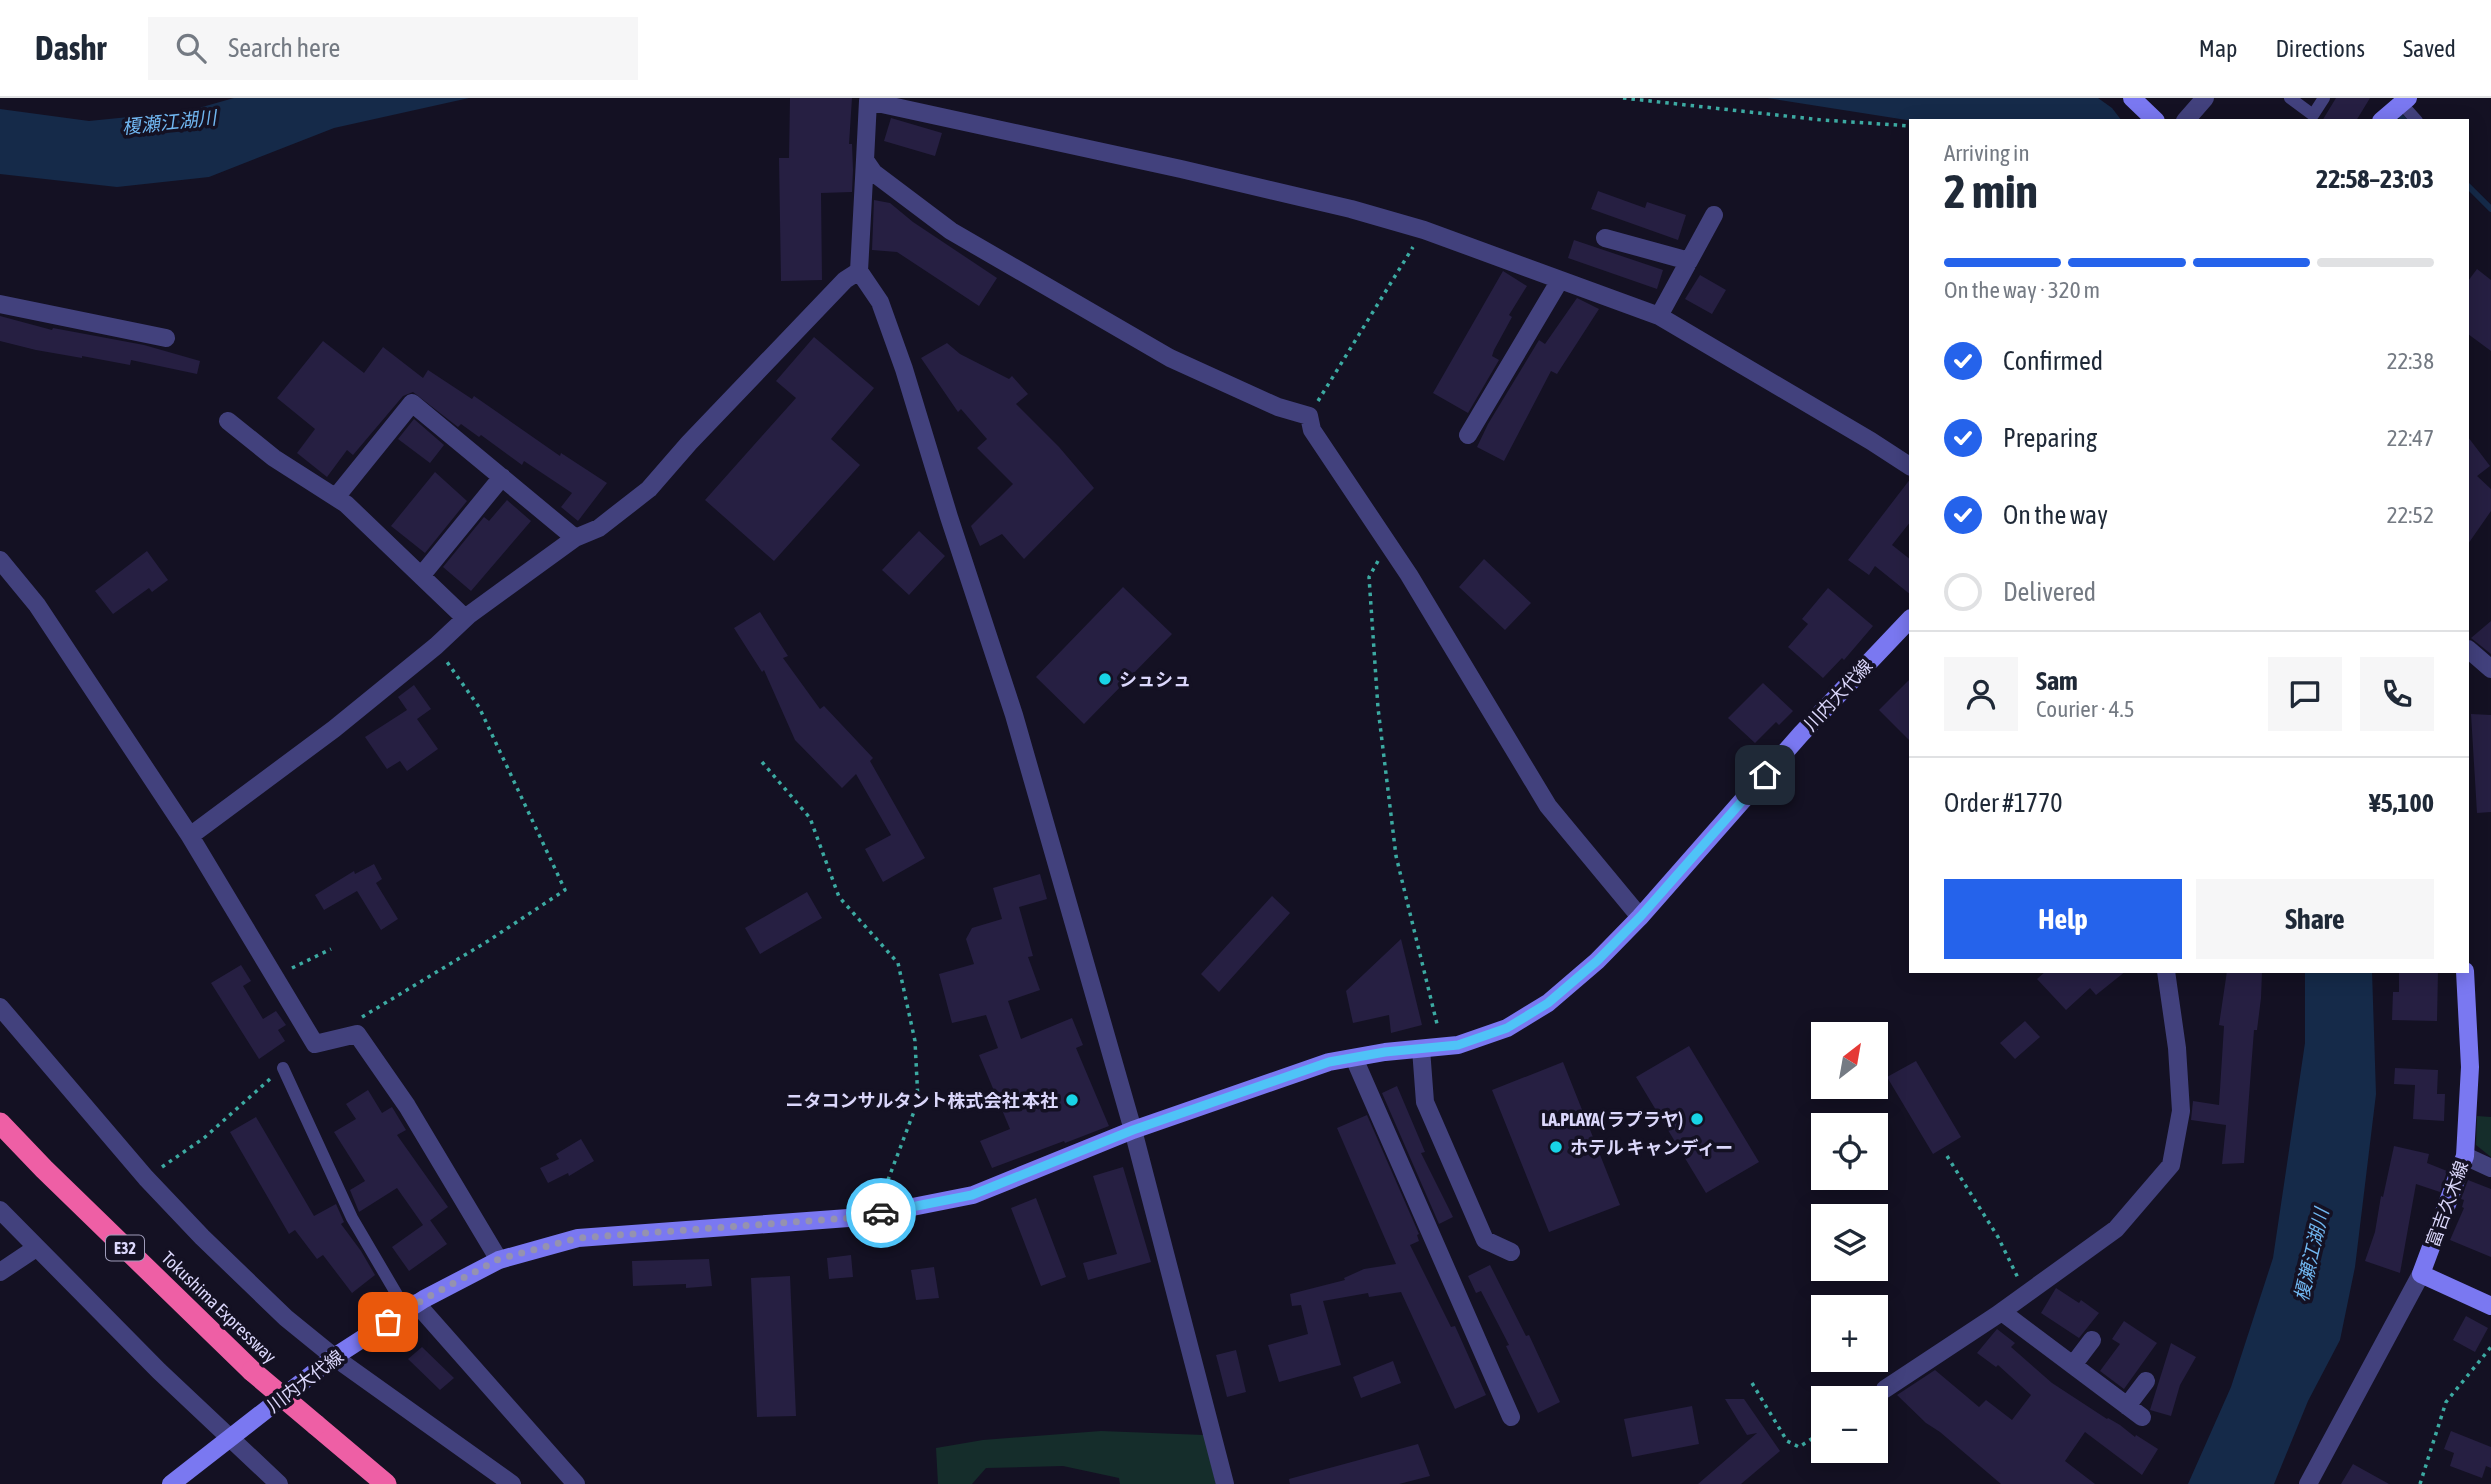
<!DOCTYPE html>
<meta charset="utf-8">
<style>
:root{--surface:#fff;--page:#f6f6f7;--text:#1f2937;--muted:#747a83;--line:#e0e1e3;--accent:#2563eb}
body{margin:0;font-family:"Asap Condensed","Noto Sans JP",sans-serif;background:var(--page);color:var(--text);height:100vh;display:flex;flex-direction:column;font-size:26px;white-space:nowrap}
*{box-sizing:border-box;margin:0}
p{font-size:23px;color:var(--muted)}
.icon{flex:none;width:38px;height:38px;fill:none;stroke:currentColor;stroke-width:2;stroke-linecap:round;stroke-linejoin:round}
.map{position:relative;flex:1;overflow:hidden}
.side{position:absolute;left:1909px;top:21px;width:560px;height:854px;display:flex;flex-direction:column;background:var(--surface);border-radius:0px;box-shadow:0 4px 18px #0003}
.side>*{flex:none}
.needle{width:46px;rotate:31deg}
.controls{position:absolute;left:1811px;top:924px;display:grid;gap:14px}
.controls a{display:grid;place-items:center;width:77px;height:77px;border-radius:0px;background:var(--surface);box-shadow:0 4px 18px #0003;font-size:35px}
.pin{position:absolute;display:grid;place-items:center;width:60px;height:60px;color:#fff;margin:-30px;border-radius:14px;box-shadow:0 4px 10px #0006}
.courier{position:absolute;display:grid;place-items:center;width:70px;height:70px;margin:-35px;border:5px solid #4fc3f7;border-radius:50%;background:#fff;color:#222;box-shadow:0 2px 9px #0007}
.summary em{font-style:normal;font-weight:700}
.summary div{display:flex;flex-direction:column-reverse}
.summary{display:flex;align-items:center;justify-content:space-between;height:119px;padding:0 35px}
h1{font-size:46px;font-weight:700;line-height:52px}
.bar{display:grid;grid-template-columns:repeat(4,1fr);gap:10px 7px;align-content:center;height:84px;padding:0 35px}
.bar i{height:9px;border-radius:5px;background:var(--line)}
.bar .active{background:var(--accent)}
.bar p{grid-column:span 4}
.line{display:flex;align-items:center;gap:18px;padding:0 35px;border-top:2px solid var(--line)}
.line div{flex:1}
.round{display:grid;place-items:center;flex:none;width:74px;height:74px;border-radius:0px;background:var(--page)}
ol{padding:0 35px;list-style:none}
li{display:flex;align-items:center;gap:21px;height:77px}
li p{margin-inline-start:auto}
li .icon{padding:7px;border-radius:50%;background:var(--accent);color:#fff;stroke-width:4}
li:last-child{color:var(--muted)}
li i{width:38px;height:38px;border:4px solid var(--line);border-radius:50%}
.primary-button{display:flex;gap:14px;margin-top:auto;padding:14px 35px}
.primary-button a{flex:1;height:80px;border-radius:0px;background:var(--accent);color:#fff;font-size:28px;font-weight:700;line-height:80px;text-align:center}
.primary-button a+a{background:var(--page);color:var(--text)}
header{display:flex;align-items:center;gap:42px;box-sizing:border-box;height:98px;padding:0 35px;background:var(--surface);border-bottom:2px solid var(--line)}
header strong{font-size:33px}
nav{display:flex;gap:38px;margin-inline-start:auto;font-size:24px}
.search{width:490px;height:63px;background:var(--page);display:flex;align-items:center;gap:18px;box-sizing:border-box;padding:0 24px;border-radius:0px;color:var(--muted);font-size:26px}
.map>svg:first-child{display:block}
.green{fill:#152d2b}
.water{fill:#152a49}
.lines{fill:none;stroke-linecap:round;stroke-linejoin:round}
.stream{stroke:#152a49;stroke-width:6}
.building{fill:#261f42}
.path{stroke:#3caaa2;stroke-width:3.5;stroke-dasharray:3.5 5;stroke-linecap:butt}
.service{stroke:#42417d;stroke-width:12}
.minor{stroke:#42417d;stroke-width:18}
.tertiary{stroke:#42417d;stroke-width:18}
.secondary{stroke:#7a78f1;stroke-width:18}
.motorway{stroke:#ee5fa5;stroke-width:21}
.motorway-bridge{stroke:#ee5fa5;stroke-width:21}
.done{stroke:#9592af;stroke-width:7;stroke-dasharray:0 12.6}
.route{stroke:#4fc3f7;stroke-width:9}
.poi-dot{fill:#18d4e6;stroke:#141123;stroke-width:2.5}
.labels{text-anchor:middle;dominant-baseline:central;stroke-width:7;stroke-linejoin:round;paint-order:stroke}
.shield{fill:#141123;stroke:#9f9cba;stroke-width:2}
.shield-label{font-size:16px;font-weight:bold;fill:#dbd7fb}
.poi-label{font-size:18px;font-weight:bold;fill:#dbd7fb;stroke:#141123;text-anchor:start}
.street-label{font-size:18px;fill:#dbd7fb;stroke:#141123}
.water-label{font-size:19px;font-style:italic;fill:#70b6f0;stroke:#141123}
</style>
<header>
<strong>Dashr</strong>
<div class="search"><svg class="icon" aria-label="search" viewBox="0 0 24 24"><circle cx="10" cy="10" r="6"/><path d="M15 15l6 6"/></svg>Search here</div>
<nav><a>Map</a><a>Directions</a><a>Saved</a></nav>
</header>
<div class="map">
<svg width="2491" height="1386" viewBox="0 0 2491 1386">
<rect width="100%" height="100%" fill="#141123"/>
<!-- green -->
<path class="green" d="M2477,1018L2491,1019V1059L2476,1047Z
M1101,1333L1204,1337L1216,1386H1120L1119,1380L1063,1368L986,1370L972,1386H938L936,1350L983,1342Z"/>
<!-- water -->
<path class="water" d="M234,0H469L334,30L209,79L117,89L0,76V11L89,23L188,13Z
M1767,0H2098L2112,10L2122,23H1913Z
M2305,873H2372L2376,996L2355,1169L2340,1242L2308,1303L2274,1386H2188L2231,1289L2273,1160L2305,945Z"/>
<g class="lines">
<!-- stream -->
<path class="stream" d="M2402,20L2405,23
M2468,88L2491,111"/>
</g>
<!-- building -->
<path class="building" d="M790,0H852L849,46H852L853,72L852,94L821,95L822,182L781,183L779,60H789Z
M2336,0H2370L2356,23H2322Z
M891,20L942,35L935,58L884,43Z
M1598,93L1645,110L1647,104L1686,117L1678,142L1591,111Z
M874,102L890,105L913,124L997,180L979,208L897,154L872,152Z
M1574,142L1663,172L1657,191L1568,160Z
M2477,171L2491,182V253L2468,236V183Z
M1503,173L1527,188L1509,217L1512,219L1494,252L1492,258L1499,262L1468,315L1433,295Z
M1700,177L1726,192L1712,216L1685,201Z
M1577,200L1599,211L1557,276L1551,273L1504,363L1477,349L1488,326L1539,242L1545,246Z
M0,218L52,232L53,230L144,247L200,263L197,276L131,262L130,267L82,258V260L36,252L0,243Z
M814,239L874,290L831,341L860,367L774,463L705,402L796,300L776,283Z
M323,243L364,275L383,249L423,280L428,272L472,301L474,298L560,358L561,355L607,385L578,423L561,409L572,395L524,363L522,367L481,337L479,339L461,326L458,329L413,294L403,298L353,357L347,352L327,379L297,355L315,331L277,300Z
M947,245L960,256L1009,281L1012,278L1028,296L1016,306L1059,349L1094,390L1024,461L1002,436L980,448L971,428L1013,386L977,350L987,341L961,311L958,314L921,260Z
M414,321L444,347L430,365L398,341Z
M2468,339L2490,368L2477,378L2491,391V413L2468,446Z
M435,374L467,403L425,455L391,428Z
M1911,380V423L1892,447L1911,462V497L1875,468L1869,477L1848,462Z
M507,402L531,423L471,493L443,469L484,419L489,423Z
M919,433L945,458L909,497L882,472Z
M147,453L168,482L152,494L149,490L113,516L95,493Z
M1484,461L1531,505L1505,532L1459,489Z
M1123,489L1172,536L1084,626L1036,579Z
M1828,490L1873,528L1844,562L1842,560L1823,580L1788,549L1808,526L1802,521Z
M760,514L788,558L783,560L820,611L824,608L873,660L870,663L925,760L883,784L865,751L891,737L856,676L842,690L795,642L764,572L762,574L734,530Z
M2491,523V556L2471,540Z
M1911,580V644L1879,612Z
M1763,585L1793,613L1779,627L1776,624L1755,645L1728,620Z
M414,587L431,611L417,621L438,651L407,673L400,663L387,671L365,639L407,612L398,599Z
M2471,616L2491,617V714L2477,715Z
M374,766L382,781L376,785L398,821L381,832L357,793L324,812L315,797L354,773L355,776Z
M1040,776L1047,801L1019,809L1033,858L1028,859L1040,892L1008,903L1021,941L1072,920L1083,947L1076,950L1109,1028L1065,1045L1064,1043L992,1070L980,1043L1010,1031L979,957L998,950L986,917L952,925L939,876L974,866L966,841L972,830L1002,821L993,790Z
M807,794L822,820L760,856L745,830Z
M1272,798L1290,815L1219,894L1201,876Z
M1401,841L1422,927L1391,935L1389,917L1353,925L1346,893Z
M241,867L251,883L243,888L263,921L276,913L286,927L278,932L285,943L259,961L211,885Z
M2046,873H2126L2096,897L2090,890L2066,912L2037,881Z
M2227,873H2262L2261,900L2257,932H2254L2244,1065L2222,1066L2226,1027L2191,1022L2193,1003L2219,1007L2224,928L2219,927Z
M2399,873H2438L2437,923L2392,922L2393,894H2399Z
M2025,923L2040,939L2015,961L2000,945Z
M1689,948L1759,1064L1706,1095L1636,979Z
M1916,963L1961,1039L1933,1056L1887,979Z
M1563,964L1620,1107L1549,1134L1492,992Z
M2395,970L2438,972L2437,996H2445L2444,1023L2413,1021L2415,987L2394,986Z
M1397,988L1425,1054L1421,1055L1453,1119L1439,1126L1382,995Z
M368,992L382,1015L392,1009L406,1032L397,1037L448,1109L428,1124L430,1122L447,1146L409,1173L392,1149L423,1127L397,1090L359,1114L350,1092L365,1083L334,1034L356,1021L346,1006Z
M1367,1017L1419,1136L1417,1137L1419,1143L1410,1147L1451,1229L1455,1228L1486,1297L1455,1311L1401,1194L1369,1199L1368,1195L1323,1203L1341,1267L1279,1284L1268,1247L1308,1236L1301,1207L1292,1208L1290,1196L1345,1182L1344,1180L1364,1171L1396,1166L1337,1030Z
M256,1019L314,1118L336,1106L344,1124L341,1126L361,1153L375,1177L352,1195L323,1157L317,1161L295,1132L289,1136L230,1034Z
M581,1041L594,1063L569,1078L568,1075L548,1085L540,1070L559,1061L556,1056Z
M2394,1048L2429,1056L2427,1065L2447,1073L2440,1094L2416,1086L2400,1175L2365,1163L2375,1134L2381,1098L2383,1099Z
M1123,1069L1151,1164L1088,1182L1083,1165L1117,1156L1093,1078Z
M2468,1082L2491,1091V1159L2450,1142L2464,1110L2462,1109L2464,1102L2461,1101Z
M1036,1100L1066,1179L1041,1188L1011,1110Z
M851,1157L853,1179L829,1181L827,1160Z
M709,1161L712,1188L686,1190V1186L633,1188L632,1163Z
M1490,1167L1526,1238L1529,1237L1560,1304L1538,1315L1506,1248L1509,1247L1481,1193L1476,1195L1468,1178Z
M934,1169L939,1200L916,1202L911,1172Z
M790,1178L796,1318L757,1319L751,1180Z
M2056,1190L2079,1205L2081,1202L2099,1215L2079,1240L2041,1215Z
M2466,1218L2488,1230L2475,1254L2453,1242Z
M2124,1223L2157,1245L2124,1291L2100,1273L2120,1246L2112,1241Z
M1997,1231L2015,1245L2011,1249L2052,1285L2107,1321L2108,1320L2120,1327L2135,1339L2136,1337L2158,1351L2142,1377L2085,1334L2065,1363L2095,1386H2001L1940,1334L1926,1325L1897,1297L1935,1272L1979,1309L1986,1302L2012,1322L2031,1297L1998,1267L1996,1269L1977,1255Z
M2171,1245L2196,1259L2180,1287L2171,1318L2150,1312Z
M422,1249L454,1280L440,1292L408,1261Z
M1236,1252L1246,1294L1227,1299L1216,1257Z
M1393,1263L1401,1285L1361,1300L1353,1279Z
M1725,1301H1744L1780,1353L1741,1386H1698L1757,1335L1747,1337Z
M1692,1308L1699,1346L1632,1359L1624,1321Z
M2451,1333L2491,1349V1370L2486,1368L2482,1380L2450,1368L2454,1355L2444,1351Z
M1418,1346L1430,1378L1399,1386H1290L1289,1381Z
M2353,1366L2389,1386H2341Z"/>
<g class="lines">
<!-- path -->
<path class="path" d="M1623,0L1822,22L1911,28
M1318,303L1413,149
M1378,463L1369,479L1378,610L1396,758L1438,930
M762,664L810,720L839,799L898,865L915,943L918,1003L883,1095
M292,870L331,851
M362,919L488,843L565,792L479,609L447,564
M1947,1058L1998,1139L2018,1180
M162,1069L204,1040L270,981
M1752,1285L1787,1343L1799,1349L1824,1333
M2420,1386L2446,1304L2491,1249"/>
<!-- service -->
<path class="service" d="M2290,0L2313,17L2324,0
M2401,5L2417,23
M283,970L352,1120L406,1212"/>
<!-- minor -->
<path class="minor" d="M2185,23L2205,0
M865,62L868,3L1181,71L1351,111L1424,132L1659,218L1871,343L1911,369
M1605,140L1689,163
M0,206L166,240
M1659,218L1714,117
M228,323L274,360L346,406L465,520
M1468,337L1560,182
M336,399L412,305L575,440
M0,462L37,507L190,738L315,946L357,936L407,1008L499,1162
M421,478L502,379
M2468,551L2491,571
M190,738L334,631L436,548L469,517L575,440L599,430L649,391L689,345L845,182L859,173
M1421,951L1425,1004L1485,1142L1511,1154
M1354,960L1511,1319
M2465,1058L2491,1070
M0,1112L159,1273L279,1386
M0,1174L36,1150
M416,1205L576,1386
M2002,1214L2142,1319
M2073,1267L2092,1242
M1885,1291L1997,1217L2116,1131L2171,1067L2181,1013L2177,950L2166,873
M2127,1308L2146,1283
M1225,1386L1133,1032L1014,617L949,419L904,271L880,204L859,173L865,62L874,75L951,133L1170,260L1278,309L1309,318L1312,332L1409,477L1548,708L1640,819"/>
<!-- tertiary -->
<path class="tertiary" d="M0,909L146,1080L202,1139L286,1220L334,1259L512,1386
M2308,1386L2421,1176"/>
<!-- secondary -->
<path class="secondary" d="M2132,0L2156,23
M2381,23L2408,0
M2465,873L2470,969L2465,1058L2421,1176L2491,1208
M171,1386L334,1259L424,1201L499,1162L578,1140L862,1119L973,1097L1133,1032L1329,964L1385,954L1458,947L1507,930L1548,905L1597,863L1640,819L1801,636L1911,520"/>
<!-- motorway -->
<path class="motorway" d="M0,1025L44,1071L252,1273
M316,1327L386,1386"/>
<!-- motorway-bridge -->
<path class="motorway-bridge" d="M252,1273L316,1327"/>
</g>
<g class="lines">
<!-- done -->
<path class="done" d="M388,1224L424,1201L499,1161L578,1140L862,1119L881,1115"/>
<!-- route -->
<path class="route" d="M881,1115L972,1097L1133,1032L1329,964L1385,954L1458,947L1507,930L1548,905L1597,863L1640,819L1765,677"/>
</g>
<!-- markers -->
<g class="poi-dot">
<circle cx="1105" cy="581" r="7"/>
<circle cx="1072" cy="1002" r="7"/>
<circle cx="1697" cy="1021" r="7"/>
<circle cx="1556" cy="1049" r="7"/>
</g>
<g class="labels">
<!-- shield labels -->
<rect class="shield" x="106" y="1137.5" width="38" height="25" rx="5"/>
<g class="shield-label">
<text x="125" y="1150">E32</text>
</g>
<!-- poi labels -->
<g class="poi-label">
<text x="1119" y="581">シュシュ</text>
<text x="1058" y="1002" text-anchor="end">ニタコンサルタント株式会社 本社</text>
<text x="1683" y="1021" text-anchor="end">LA.PLAYA( ラプラヤ)</text>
<text x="1570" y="1049">ホテル キャンディー</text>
</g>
<!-- street labels -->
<g class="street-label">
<text transform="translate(1838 597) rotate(-47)">川内大代線</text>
<text transform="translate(2447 1106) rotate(-70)">富吉久木線</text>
<text transform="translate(219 1209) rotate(44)">Tokushima Expressway</text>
<text transform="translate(305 1283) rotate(-37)">川内大代線</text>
</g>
<!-- water labels -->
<g class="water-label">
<text transform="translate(169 24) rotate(-6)">榎瀬江湖川</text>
<text transform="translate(2311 1157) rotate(-77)">榎瀬江湖川</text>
</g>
</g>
</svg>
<div class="controls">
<a><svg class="needle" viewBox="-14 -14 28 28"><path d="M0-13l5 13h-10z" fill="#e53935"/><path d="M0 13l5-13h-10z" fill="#747a83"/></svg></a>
<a><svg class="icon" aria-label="locate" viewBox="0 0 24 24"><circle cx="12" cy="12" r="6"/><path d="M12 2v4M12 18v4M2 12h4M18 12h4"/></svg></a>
<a><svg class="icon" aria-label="layers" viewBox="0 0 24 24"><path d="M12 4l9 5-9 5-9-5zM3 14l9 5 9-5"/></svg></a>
<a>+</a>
<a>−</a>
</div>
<div class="pin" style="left:388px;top:1224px;background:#ea580c"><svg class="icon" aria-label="bag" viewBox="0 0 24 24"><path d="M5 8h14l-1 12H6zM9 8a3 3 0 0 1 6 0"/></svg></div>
<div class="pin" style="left:1765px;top:677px;background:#1f2937"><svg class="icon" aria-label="home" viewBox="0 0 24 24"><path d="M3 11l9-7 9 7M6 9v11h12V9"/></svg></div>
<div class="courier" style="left:881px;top:1115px"><svg class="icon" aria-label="car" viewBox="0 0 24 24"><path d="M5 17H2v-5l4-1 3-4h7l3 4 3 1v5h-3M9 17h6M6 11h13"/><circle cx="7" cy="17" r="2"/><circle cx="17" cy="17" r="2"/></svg></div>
<section class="side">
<div class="summary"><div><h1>2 min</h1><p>Arriving in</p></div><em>22:58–23:03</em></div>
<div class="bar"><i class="active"></i><i class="active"></i><i class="active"></i><i></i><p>On the way · 320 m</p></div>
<ol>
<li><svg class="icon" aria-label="check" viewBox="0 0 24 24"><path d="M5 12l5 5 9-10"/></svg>Confirmed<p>22:38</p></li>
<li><svg class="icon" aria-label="check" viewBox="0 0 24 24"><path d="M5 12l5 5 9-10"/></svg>Preparing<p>22:47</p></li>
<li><svg class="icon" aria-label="check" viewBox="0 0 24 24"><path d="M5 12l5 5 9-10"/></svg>On the way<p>22:52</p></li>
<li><i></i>Delivered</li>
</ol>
<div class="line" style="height:126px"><a class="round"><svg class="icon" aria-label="person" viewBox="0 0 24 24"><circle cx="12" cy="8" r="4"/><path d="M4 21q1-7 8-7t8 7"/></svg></a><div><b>Sam</b><p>Courier · 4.5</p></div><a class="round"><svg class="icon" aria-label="chat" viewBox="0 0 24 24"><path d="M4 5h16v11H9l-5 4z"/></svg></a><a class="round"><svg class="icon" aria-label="phone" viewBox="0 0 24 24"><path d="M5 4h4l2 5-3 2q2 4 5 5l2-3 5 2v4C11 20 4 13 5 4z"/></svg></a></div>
<div class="line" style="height:91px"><div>Order #1770</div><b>¥5,100</b></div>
<div class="primary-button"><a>Help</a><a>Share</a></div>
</section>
</div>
